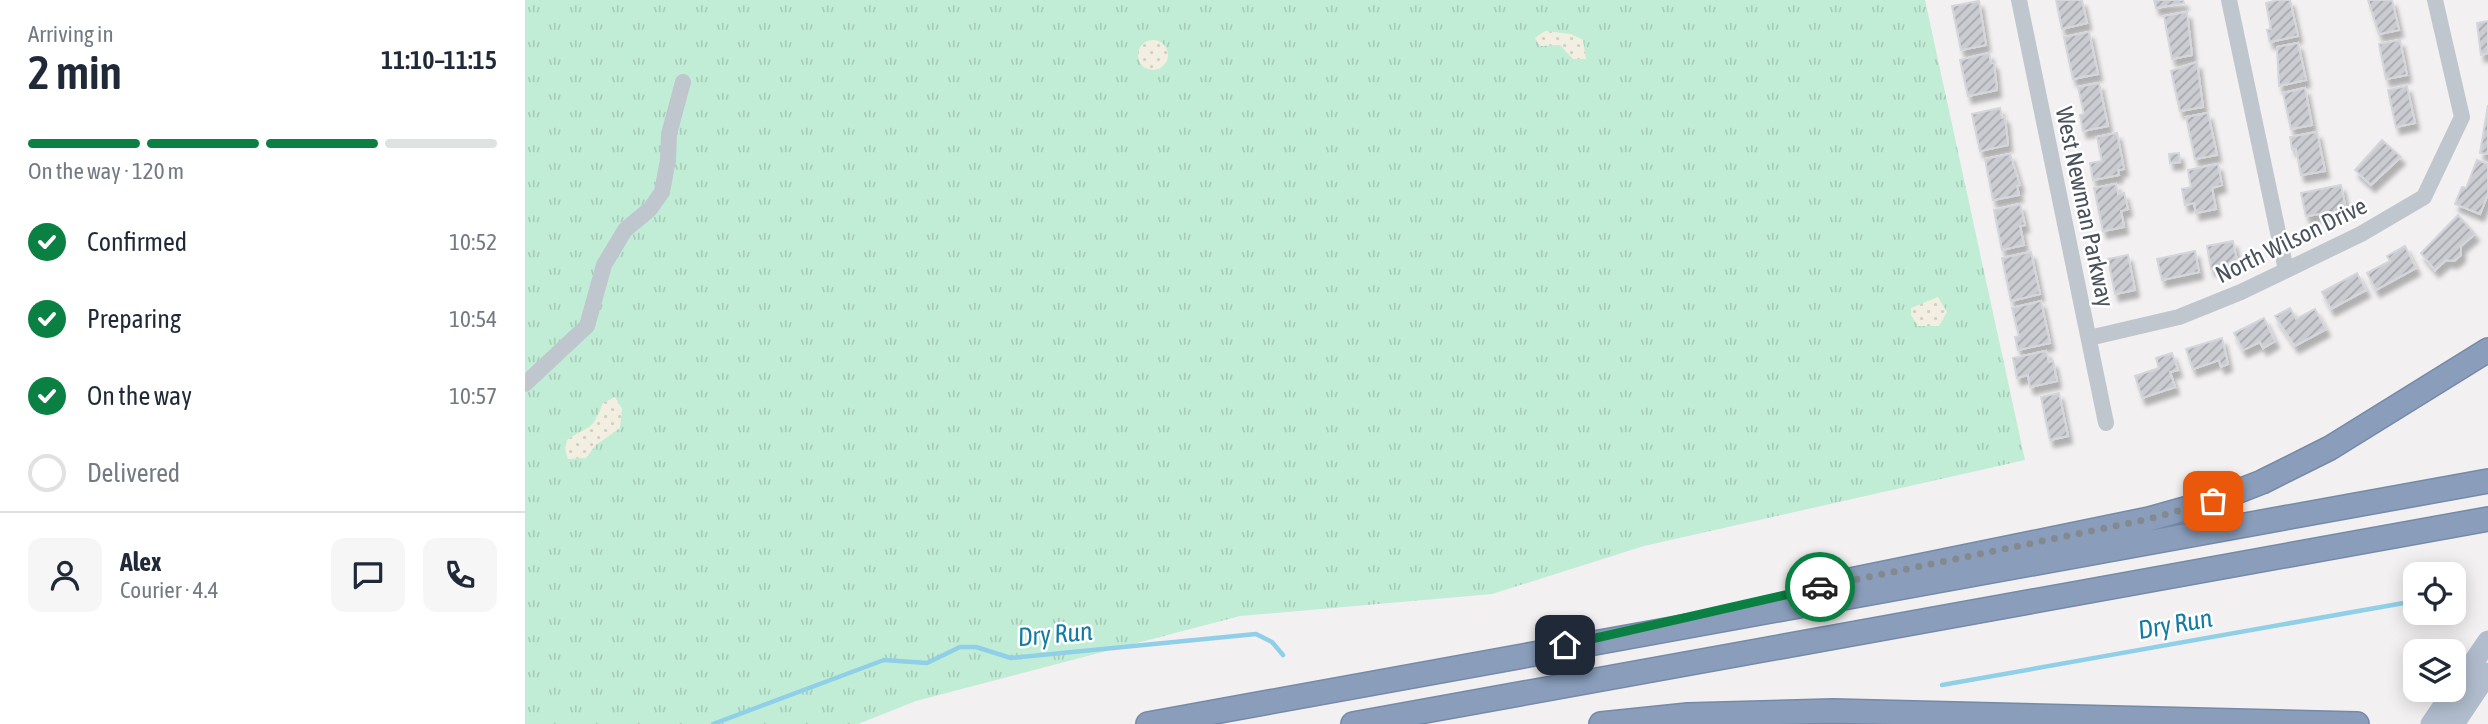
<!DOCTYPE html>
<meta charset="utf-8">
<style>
:root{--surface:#fff;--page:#f6f6f7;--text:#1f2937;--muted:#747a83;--line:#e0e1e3;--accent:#0b8043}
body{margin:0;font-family:"Asap Condensed",sans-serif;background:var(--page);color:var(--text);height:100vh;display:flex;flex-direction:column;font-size:26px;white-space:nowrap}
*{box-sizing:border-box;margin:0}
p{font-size:23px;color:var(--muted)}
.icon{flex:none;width:38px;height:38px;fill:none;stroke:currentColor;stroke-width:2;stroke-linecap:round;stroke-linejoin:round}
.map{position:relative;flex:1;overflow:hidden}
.sheet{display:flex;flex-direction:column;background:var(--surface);width:525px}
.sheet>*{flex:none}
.buttons{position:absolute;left:1878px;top:562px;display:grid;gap:14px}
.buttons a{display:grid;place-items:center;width:63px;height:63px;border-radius:14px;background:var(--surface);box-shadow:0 4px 18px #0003;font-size:35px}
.pin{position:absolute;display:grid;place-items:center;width:60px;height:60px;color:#fff;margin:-30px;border-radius:14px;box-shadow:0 4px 10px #0006}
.courier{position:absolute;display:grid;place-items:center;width:70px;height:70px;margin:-35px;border:5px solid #0b8043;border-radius:50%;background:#fff;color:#222;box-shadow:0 2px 9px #0007}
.overview em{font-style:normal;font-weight:600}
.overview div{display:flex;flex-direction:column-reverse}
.overview{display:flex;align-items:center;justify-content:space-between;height:119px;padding:0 28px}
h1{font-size:46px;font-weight:600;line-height:52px}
.bar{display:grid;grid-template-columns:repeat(4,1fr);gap:10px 7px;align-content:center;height:84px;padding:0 28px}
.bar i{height:9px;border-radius:5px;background:var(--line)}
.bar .selected{background:var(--accent)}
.bar p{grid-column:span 4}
.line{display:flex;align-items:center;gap:18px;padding:0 28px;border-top:2px solid var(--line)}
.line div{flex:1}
.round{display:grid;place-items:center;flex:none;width:74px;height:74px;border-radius:14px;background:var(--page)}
ol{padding:0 28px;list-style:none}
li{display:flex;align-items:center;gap:21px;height:77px}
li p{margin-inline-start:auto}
li .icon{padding:7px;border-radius:50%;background:var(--accent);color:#fff;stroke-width:4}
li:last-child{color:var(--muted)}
li i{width:38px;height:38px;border:4px solid var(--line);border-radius:50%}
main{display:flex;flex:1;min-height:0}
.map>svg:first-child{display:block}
.grass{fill:url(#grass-tufts)}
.sand{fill:url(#sand-dots)}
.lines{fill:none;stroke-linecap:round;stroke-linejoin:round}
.stream{stroke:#90cfe8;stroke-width:4.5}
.building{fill:url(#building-hatch);stroke:#d4d6db;stroke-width:2;filter:url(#shadow)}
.highway-casing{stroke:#7589a8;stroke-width:26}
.minor{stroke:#bfc6ce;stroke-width:16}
.major{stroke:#b1bdcd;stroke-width:21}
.highway{stroke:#8a9ebc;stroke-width:23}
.done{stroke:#848990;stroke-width:7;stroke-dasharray:0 12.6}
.route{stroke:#0b8043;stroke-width:9}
.labels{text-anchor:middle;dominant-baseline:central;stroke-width:5;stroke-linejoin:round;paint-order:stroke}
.street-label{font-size:24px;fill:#49515d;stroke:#fff}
.water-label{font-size:26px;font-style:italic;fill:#137ba5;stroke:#fff}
</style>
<main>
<section class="sheet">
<div class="overview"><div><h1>2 min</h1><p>Arriving in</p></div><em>11:10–11:15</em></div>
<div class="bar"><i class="selected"></i><i class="selected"></i><i class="selected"></i><i></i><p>On the way · 120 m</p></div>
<ol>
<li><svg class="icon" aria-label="check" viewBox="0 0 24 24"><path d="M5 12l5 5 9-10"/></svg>Confirmed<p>10:52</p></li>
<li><svg class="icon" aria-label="check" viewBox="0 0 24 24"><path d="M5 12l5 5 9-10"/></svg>Preparing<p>10:54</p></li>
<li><svg class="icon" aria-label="check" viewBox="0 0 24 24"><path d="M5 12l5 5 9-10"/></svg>On the way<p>10:57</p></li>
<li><i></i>Delivered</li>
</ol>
<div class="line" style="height:126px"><a class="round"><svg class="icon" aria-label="person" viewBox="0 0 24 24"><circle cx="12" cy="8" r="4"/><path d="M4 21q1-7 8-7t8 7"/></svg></a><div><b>Alex</b><p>Courier · 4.4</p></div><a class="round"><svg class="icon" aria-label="chat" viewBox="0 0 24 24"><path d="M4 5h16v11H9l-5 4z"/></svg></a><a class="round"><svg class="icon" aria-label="phone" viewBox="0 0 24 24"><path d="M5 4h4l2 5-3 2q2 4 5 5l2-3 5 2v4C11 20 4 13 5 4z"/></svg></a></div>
</section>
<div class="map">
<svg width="1963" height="724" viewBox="0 0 1963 724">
<defs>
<pattern id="grass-tufts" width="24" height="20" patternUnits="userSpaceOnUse" patternTransform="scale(1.75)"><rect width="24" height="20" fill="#c1edd6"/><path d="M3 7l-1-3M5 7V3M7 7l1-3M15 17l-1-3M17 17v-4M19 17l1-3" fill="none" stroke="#a7cdba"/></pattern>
<pattern id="sand-dots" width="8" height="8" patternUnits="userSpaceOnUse" patternTransform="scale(1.75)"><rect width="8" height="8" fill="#f2eee2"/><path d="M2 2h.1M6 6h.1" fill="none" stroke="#d1cec4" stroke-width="1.8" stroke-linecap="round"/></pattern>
<pattern id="building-hatch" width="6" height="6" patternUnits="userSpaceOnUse" patternTransform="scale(1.75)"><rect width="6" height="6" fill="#caccd2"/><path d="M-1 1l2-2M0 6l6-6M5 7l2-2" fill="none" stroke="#a6a8ae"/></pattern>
<filter id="shadow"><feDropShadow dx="4" dy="7" stdDeviation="2" flood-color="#0004"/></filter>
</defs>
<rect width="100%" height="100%" fill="#f2f0f0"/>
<!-- grass -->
<path class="grass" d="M0,0H1400L1500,460L1119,546L967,594L715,616L391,701L333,724H0Z"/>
<!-- sand -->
<path class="sand" d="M1020,31L1046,34L1058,40L1061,59H1048L1035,45L1015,46L1010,38Z
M613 55a15 15 0 1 1 30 0a15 15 0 1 1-30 0Z
M1413,297L1422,312L1414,326H1393L1386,315V308Z
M90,397L97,409L95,428L71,445L61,458L43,459L40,449L42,440C67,423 66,433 78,403Z"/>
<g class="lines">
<!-- stream -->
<path class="stream" d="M1417,685L1890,601
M188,724L359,660L402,663L435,647H451L486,658L731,634L747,642L758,655"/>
</g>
<!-- building -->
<path class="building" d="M1531,0H1557L1562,23L1537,29Z
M1629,0H1658L1659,3L1631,8Z
M1753,0H1765L1773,36L1745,42L1742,30L1746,29L1741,3Z
M1843,0H1867L1874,30L1854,34Z
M1454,1L1461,45L1436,50L1427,6Z
M1662,12L1667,55L1647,59L1639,16Z
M1963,21V53L1956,55L1952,23Z
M1564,32L1573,74L1548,79L1539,37Z
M1875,40L1882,75L1861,79L1854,44Z
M1773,43L1781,80L1754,86L1752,47Z
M1464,53L1466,63H1469L1472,90L1443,96L1435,60Z
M1672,62L1678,107L1655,111L1646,71Z
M1574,83L1583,126L1558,131L1555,115L1559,114L1553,87Z
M1882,86L1890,123L1871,127L1863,90Z
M1780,88L1787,125L1766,129L1758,93Z
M1963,105V154L1955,153Z
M1475,108L1477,118L1480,117L1483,145L1455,151L1447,114Z
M1683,113L1692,155L1670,159L1661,117Z
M1792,132L1800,171L1776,175L1771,149H1767L1765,137Z
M1592,133L1599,169L1593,170L1594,175L1568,180L1565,163L1577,161L1572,137Z
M1857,140L1876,157L1846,185L1830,170Z
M1654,153L1655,162L1645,163L1644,154Z
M1485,154L1495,185L1492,186L1494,195L1468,200L1460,159Z
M1952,160L1963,164V194L1955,214L1930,204L1937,187L1941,188Z
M1693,164L1697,185L1687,188L1691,209L1671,213L1669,203L1660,205L1657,189L1666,187L1663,170Z
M1591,184L1593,194L1599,193L1603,209L1596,211L1599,227L1578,231L1569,188Z
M1816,185L1821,210L1781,216L1776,193Z
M1495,204L1500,225L1495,226L1499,245L1477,250L1469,210Z
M1933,215L1950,234L1936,246V255L1929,261L1921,260L1910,270L1896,253Z
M1708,241L1712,261L1686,269L1682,246Z
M1880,246L1891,268L1851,290L1842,273L1865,261L1862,256Z
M1670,251L1674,272L1637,280L1632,259Z
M1506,252L1515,294L1486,301L1477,258Z
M1603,255L1610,290L1590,294L1583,259Z
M1832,273L1841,290L1806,309L1797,292Z
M1516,301L1525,343L1493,350L1490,337L1494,336L1487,308Z
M1765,308L1771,319L1790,309L1801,329L1770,346L1750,316Z
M1739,318L1750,341L1738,348L1735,342L1718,350L1709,333Z
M1697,338L1703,364L1696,367L1694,360L1668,369L1661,349Z
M1521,351L1524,362L1528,361L1532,381L1505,387L1503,375L1492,378L1488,358Z
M1647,353L1653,370L1645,372L1650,387L1617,398L1610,376L1634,368L1631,358Z
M1534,393L1543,436L1525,440L1516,397Z"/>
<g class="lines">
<!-- highway casing -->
<g class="highway-casing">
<path id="highway" d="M1301,585L1624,519L1688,501L1737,482L1805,448L1963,350
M623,724L1963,481
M828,724L1963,519
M1076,724L1163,715L1308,711L1832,724"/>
</g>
<!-- minor -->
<path class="minor" d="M1494,0L1581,423
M1704,0L1761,270
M1564,338L1654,317L1716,292L1836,234L1899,197L1937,117L1910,0
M0,384L62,326L79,265L100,230L125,209L137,192L143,160L144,134L158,82"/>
<!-- major -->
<path class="major" d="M1906,724L1963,641
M1929,724L1963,673"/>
<!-- highway -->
<use href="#highway" class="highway"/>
</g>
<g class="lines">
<!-- done -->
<path class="done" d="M1295,587L1624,519L1688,501"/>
<!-- route -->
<path class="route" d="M1040,645L1295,587"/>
</g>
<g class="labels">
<!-- street labels -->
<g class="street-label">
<text transform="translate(1560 207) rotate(78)">West Newman Parkway</text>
<text transform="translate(1766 240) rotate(-26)">North Wilson Drive</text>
</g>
<!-- water labels -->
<g class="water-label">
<text transform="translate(1650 624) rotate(-10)">Dry Run</text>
<text transform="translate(530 634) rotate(-5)">Dry Run</text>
</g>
</g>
</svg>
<div class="buttons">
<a><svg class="icon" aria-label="locate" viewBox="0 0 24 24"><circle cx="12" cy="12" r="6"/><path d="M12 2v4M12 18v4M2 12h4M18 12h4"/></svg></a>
<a><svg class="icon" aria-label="layers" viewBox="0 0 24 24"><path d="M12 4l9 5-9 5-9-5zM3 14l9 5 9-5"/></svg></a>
</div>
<div class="pin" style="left:1688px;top:501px;background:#ea580c"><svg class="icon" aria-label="bag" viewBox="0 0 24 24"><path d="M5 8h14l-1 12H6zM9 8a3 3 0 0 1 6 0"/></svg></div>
<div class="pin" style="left:1040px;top:645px;background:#1f2937"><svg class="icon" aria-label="home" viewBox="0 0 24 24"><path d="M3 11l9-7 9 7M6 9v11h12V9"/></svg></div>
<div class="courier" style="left:1295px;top:587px"><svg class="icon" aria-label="car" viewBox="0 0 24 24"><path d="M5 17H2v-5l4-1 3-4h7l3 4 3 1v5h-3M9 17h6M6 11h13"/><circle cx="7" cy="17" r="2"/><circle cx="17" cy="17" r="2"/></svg></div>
</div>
</main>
